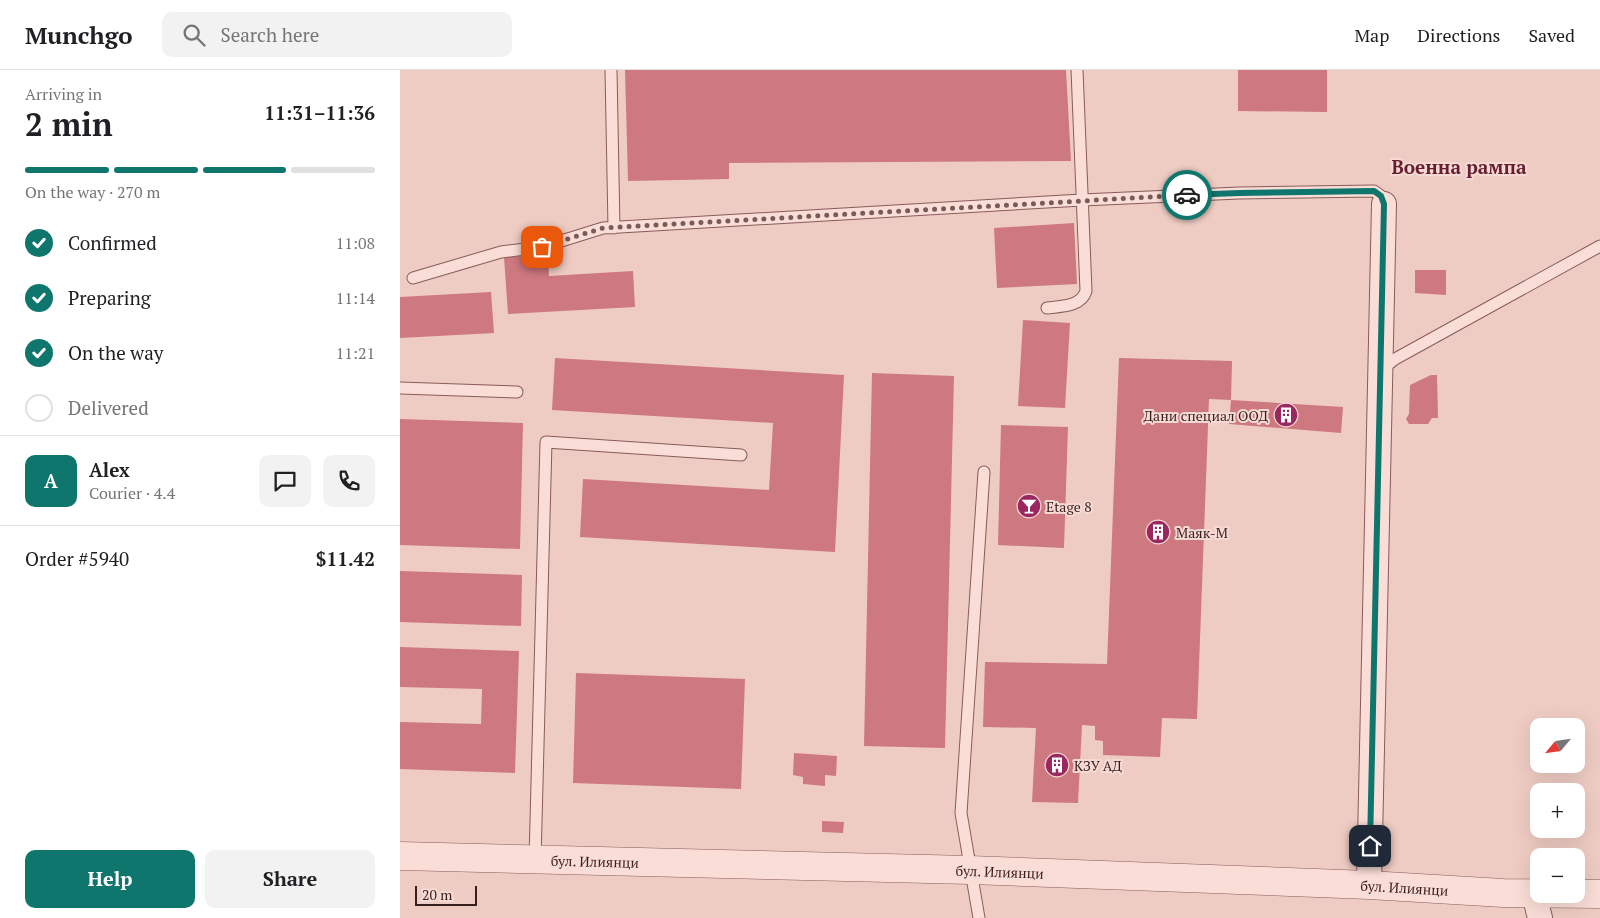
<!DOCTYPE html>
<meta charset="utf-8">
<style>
:root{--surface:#fff;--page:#f2f2f2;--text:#202124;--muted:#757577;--line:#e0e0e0;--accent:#0f766e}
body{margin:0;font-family:"PT Serif",serif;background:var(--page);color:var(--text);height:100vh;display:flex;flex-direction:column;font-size:19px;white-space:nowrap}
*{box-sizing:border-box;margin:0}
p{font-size:16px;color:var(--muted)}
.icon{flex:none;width:28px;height:28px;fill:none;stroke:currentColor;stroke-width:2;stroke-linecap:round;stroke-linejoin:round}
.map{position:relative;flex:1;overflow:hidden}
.side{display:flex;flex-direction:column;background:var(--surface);width:400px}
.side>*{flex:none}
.needle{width:32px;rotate:241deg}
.fabs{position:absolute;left:1130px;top:648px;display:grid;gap:10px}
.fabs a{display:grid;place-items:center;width:55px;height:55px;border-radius:10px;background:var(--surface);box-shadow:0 5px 20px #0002;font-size:25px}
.scale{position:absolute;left:15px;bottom:12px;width:62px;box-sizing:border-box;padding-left:5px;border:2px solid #391e1e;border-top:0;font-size:14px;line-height:18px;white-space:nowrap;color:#391e1e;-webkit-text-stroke:4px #f6dad3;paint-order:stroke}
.pin{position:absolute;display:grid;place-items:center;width:42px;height:42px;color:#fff;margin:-21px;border-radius:10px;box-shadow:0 2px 8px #0006}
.courier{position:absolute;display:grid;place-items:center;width:50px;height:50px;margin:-25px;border:4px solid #0f766e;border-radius:50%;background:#fff;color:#222;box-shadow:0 1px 6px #0007}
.summary em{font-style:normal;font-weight:700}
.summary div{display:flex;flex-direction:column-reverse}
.summary{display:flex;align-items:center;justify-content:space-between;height:85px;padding:0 25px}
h1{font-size:32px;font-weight:700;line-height:38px}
.bar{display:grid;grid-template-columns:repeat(4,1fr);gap:8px 5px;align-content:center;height:60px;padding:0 25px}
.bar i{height:6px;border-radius:4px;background:var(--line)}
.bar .on{background:var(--accent)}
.bar p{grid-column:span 4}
.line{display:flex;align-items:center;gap:12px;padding:0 25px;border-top:1px solid var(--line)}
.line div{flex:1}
.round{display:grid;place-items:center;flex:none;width:52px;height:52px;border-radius:10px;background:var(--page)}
ol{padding:0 25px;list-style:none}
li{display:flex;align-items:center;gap:15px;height:55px}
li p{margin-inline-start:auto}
li .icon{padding:5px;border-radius:50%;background:var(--accent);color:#fff;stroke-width:4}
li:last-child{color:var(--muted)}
li i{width:28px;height:28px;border:2px solid var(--line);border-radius:50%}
.button{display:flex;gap:10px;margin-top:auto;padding:10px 25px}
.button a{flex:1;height:58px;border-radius:10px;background:var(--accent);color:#fff;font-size:20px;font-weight:700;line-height:58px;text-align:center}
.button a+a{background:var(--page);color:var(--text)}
header{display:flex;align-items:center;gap:30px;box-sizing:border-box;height:70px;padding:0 25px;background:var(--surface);border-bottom:1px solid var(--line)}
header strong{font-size:24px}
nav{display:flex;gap:28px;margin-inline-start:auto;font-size:18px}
.search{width:350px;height:45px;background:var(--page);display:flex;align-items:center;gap:12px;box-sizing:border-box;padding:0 18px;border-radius:10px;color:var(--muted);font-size:19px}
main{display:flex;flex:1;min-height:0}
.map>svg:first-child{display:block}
.building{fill:#ce787f}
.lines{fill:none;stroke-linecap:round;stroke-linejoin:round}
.service-casing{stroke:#895b59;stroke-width:13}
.minor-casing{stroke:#895b59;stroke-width:26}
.tertiary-casing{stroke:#895b59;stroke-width:29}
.service{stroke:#f9ddd6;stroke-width:11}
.minor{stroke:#f9ddd6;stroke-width:24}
.tertiary{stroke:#f9ddd6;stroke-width:28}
.done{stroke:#795b58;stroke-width:5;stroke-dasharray:0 9}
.route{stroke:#0f766e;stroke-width:6}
.labels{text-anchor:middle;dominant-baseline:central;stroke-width:4;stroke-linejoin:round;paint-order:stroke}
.poi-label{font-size:14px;fill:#391e1e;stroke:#f6dad3;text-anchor:start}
.street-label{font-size:14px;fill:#391e1e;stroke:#f6dad3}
.district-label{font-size:19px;font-weight:bold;fill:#661c31;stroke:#f6dad3}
</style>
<header>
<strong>Munchgo</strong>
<div class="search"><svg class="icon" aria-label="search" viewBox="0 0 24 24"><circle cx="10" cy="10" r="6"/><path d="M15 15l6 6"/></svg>Search here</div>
<nav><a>Map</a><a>Directions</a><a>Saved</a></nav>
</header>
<main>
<section class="side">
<div class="summary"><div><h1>2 min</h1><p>Arriving in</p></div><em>11:31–11:36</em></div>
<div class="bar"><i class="on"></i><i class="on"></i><i class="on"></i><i></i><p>On the way · 270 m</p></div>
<ol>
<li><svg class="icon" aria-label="check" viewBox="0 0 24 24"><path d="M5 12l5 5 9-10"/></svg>Confirmed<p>11:08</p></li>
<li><svg class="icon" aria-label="check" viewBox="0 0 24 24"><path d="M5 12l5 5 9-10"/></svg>Preparing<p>11:14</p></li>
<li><svg class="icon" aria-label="check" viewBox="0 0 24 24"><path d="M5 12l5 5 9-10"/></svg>On the way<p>11:21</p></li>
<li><i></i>Delivered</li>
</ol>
<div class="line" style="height:90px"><b class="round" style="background:var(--accent);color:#fff">A</b><div><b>Alex</b><p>Courier · 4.4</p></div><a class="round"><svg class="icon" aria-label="chat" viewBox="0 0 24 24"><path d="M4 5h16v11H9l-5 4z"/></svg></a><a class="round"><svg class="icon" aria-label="phone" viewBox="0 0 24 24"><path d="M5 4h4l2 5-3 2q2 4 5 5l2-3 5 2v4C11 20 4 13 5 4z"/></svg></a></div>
<div class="line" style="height:65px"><div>Order #5940</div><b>$11.42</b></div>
<div class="button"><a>Help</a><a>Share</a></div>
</section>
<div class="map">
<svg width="1200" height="848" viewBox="0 0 1200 848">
<rect width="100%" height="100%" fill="#efccc3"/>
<!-- building -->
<path class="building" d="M225,0H666L671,91L329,93V109L228,111Z
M838,0H927V42L838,41Z
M674,153L677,214L597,218L594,158Z
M148,185L149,206L233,201L235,237L108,244L104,187Z
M1015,200H1046V225L1015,223Z
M91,222L94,263L0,268V227Z
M623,250L670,253L665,338L618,336Z
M155,288L444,305L435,482L180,467L183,409L369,420L373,353L152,340Z
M719,288L832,291L831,330L809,329L797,649L762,648L760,687L703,685V671L695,670V656L682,655L678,733L632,732L636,658L583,657L585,592L707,594Z
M472,303L554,306L545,678L464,676Z
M1031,305H1037L1038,348H1032L1028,354H1009L1006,349L1009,344L1010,315Z
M831,330L943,337L941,363L829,354Z
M0,349L123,353L120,479L0,475Z
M601,355L668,357L664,478L598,475Z
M0,501L122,505L121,556L0,552Z
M0,577L119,581L115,703L0,699V652L81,654L82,619L0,617Z
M176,603L345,609L341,719L173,713Z
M394,683L437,686L436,706L425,705V716L403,714V707L393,705Z
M422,751L444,752L443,763L422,762Z"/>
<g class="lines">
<!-- service casing -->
<g class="service-casing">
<path id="service" d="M211,0L214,158
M13,208L101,182L142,177L203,158L682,130L839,123L974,121L981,126L984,134
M647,238C661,236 681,237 686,221L677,0
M982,299L995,289L1200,176
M0,318L117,322
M135,789L146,372L341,385
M579,848L561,743L584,402"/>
</g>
<!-- minor casing -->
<g class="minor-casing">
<path id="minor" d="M969,815L984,134
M1134,824L1140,848"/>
</g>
<!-- tertiary casing -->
<g class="tertiary-casing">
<g id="tertiary">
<path id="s1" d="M0,786L570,800L969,815L1103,823L1200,824"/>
</g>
</g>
<!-- service -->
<use href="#service" class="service"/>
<!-- minor -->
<use href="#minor" class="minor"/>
<!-- tertiary -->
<use href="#tertiary" class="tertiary"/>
</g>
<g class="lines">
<!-- done -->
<path class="done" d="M142,177L203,158L787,125"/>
<!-- route -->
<path class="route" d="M787,125L839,123L974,121L981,126L984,134L970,776"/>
</g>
<!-- icons -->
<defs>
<g id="building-disc" transform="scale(1.25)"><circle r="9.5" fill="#992861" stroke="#f6dad3"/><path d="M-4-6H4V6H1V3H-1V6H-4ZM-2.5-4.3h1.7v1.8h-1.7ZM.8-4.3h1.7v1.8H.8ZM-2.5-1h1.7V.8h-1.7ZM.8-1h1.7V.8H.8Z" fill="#fff"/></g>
<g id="bar-disc" transform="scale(1.25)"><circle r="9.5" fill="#992861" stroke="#f6dad3"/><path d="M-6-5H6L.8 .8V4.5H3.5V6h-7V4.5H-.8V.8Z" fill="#fff"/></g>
</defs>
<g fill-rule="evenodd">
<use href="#building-disc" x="886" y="345"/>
<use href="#bar-disc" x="629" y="436"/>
<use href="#building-disc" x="758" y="462"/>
<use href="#building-disc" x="657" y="695"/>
</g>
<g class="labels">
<!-- poi labels -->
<g class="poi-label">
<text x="868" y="345" text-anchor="end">Дани специал ООД</text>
<text x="646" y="436">Etage 8</text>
<text x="776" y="462">Маяк-М</text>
<text x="674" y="695">КЗУ АД</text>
</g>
<!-- street labels -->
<g class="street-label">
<text stroke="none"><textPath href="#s1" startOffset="195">бул. Илиянци</textPath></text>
<text stroke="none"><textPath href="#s1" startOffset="600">бул. Илиянци</textPath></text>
<text stroke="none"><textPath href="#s1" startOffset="1005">бул. Илиянци</textPath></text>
</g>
<!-- district labels -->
<g class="district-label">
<text x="1059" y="96">Военна рампа</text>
</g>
</g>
</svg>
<div class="fabs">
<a><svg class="needle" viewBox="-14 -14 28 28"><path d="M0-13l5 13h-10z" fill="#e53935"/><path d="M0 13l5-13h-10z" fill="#757577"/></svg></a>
<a>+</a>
<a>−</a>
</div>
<div class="scale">20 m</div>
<div class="pin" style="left:142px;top:177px;background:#ea580c"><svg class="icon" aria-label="bag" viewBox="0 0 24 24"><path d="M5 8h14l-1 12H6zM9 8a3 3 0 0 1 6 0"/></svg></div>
<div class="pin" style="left:970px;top:776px;background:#1f2937"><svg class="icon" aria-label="home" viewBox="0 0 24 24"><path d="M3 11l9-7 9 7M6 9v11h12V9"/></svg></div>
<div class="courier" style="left:787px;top:125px"><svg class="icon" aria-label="car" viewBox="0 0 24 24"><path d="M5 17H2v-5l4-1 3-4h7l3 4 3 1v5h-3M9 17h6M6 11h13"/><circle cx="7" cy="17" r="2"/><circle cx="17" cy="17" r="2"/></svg></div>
</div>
</main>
